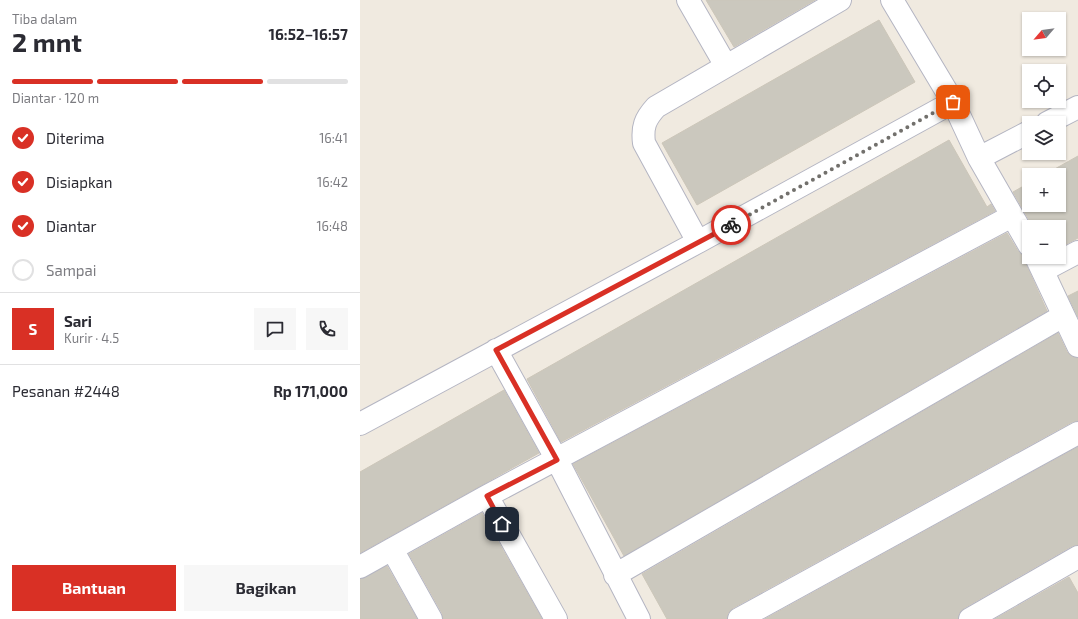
<!DOCTYPE html>
<html lang="id">
<meta charset="utf-8">
<style>
:root{--surface:#fff;--page:#f7f7f7;--text:#2b2b33;--muted:#7c7c81;--line:#e1e1e2;--accent:#d93025}
body{margin:0;font-family:"Exo 2",sans-serif;background:var(--page);color:var(--text);height:100vh;display:flex;flex-direction:column;font-size:15px;white-space:nowrap}
*{box-sizing:border-box;margin:0}
p{font-size:13px;color:var(--muted)}
.icon{flex:none;width:22px;height:22px;fill:none;stroke:currentColor;stroke-width:2;stroke-linecap:round;stroke-linejoin:round}
.map{position:relative;flex:1;overflow:hidden}
.sheet{display:flex;flex-direction:column;background:var(--surface);width:360px}
.sheet>*{flex:none}
.needle{width:26px;rotate:242deg}
.buttons{position:absolute;left:662px;top:12px;display:grid;gap:8px}
.buttons a{display:grid;place-items:center;width:44px;height:44px;border-radius:0px;background:var(--surface);box-shadow:0 1px 3px #0004;font-size:20px}
.pin{position:absolute;display:grid;place-items:center;width:34px;height:34px;color:#fff;margin:-17px;border-radius:8px;box-shadow:0 2px 6px #0006}
.courier{position:absolute;display:grid;place-items:center;width:40px;height:40px;margin:-20px;border:3px solid #d93025;border-radius:50%;background:#fff;color:#222;box-shadow:0 1px 5px #0007}
.overview em{font-style:normal;font-weight:700}
.overview div{display:flex;flex-direction:column-reverse}
.overview{display:flex;align-items:center;justify-content:space-between;height:68px;padding:0 12px}
h1{font-size:26px;font-weight:700;line-height:30px}
.bar{display:grid;grid-template-columns:repeat(4,1fr);gap:6px 4px;align-content:center;height:48px;padding:0 12px}
.bar i{height:5px;border-radius:3px;background:var(--line)}
.bar .on{background:var(--accent)}
.bar p{grid-column:span 4}
.line{display:flex;align-items:center;gap:10px;padding:0 12px;border-top:1px solid var(--line)}
.line div{flex:1}
.round{display:grid;place-items:center;flex:none;width:42px;height:42px;border-radius:0px;background:var(--page)}
ol{padding:0 12px;list-style:none}
li{display:flex;align-items:center;gap:12px;height:44px}
li p{margin-inline-start:auto}
li .icon{padding:4px;border-radius:50%;background:var(--accent);color:#fff;stroke-width:4}
li:last-child{color:var(--muted)}
li i{width:22px;height:22px;border:2px solid var(--line);border-radius:50%}
.action{display:flex;gap:8px;margin-top:auto;padding:8px 12px}
.action a{flex:1;height:46px;border-radius:0px;background:var(--accent);color:#fff;font-size:16px;font-weight:700;line-height:46px;text-align:center}
.action a+a{background:var(--page);color:var(--text)}
main{display:flex;flex:1;min-height:0}
.map>svg:first-child{display:block}
.building{fill:#cbc8be;stroke:#ccc6b9}
.lines{fill:none;stroke-linecap:round;stroke-linejoin:round}
.street-casing{stroke:#b4b5c2;stroke-width:24}
.street{stroke:#fff;stroke-width:22}
.done{stroke:#72706c;stroke-width:4;stroke-dasharray:0 7.2}
.route{stroke:#d93025;stroke-width:5}
</style>
<main>
<section class="sheet">
<div class="overview"><div><h1>2 mnt</h1><p>Tiba dalam</p></div><em>16:52–16:57</em></div>
<div class="bar"><i class="on"></i><i class="on"></i><i class="on"></i><i></i><p>Diantar · 120 m</p></div>
<ol>
<li><svg class="icon" aria-label="check" viewBox="0 0 24 24"><path d="M5 12l5 5 9-10"/></svg>Diterima<p>16:41</p></li>
<li><svg class="icon" aria-label="check" viewBox="0 0 24 24"><path d="M5 12l5 5 9-10"/></svg>Disiapkan<p>16:42</p></li>
<li><svg class="icon" aria-label="check" viewBox="0 0 24 24"><path d="M5 12l5 5 9-10"/></svg>Diantar<p>16:48</p></li>
<li><i></i>Sampai</li>
</ol>
<div class="line" style="height:72px"><b class="round" style="background:var(--accent);color:#fff">S</b><div><b>Sari</b><p>Kurir · 4.5</p></div><a class="round"><svg class="icon" aria-label="chat" viewBox="0 0 24 24"><path d="M4 5h16v11H9l-5 4z"/></svg></a><a class="round"><svg class="icon" aria-label="phone" viewBox="0 0 24 24"><path d="M5 4h4l2 5-3 2q2 4 5 5l2-3 5 2v4C11 20 4 13 5 4z"/></svg></a></div>
<div class="line" style="height:52px"><div>Pesanan #2448</div><b>Rp 171,000</b></div>
<div class="action"><a>Bantuan</a><a>Bagikan</a></div>
</section>
<div class="map">
<svg width="718" height="619" viewBox="0 0 718 619">
<rect width="100%" height="100%" fill="#f0eae0"/>
<!-- building -->
<path class="building" d="M346,0H455L374,47Z
M519,20L555,82L337,205L302,143Z
M589,140L627,207L631,204L635,211L201,442L167,379Z
M718,156V238L699,248V227H673L653,192L669,183V205H699V175H684Z
M647,233L658,251L664,256L665,262L687,311L264,556L213,464Z
M718,291V317L708,296Z
M698,333L707,352L711,356L718,358V421L712,422L373,608L368,613L367,619H307L282,574Z
M144,390L179,453L0,553V472Z
M718,447V545L712,546L604,608L599,613L598,619H405Z
M122,513L182,619H83L82,613L49,554Z
M27,566L57,619H0V579Z
M709,577L718,593V619H635Z"/>
<g class="lines">
<!-- street casing -->
<g class="street-casing">
<path id="street" d="M328,0L366,66
M532,0L593,102L619,158L669,245
M687,123L718,107
M619,158L669,132
M338,242L593,102
M676,257L718,346
M684,270L718,252
M136,350L197,460L279,619
M0,424L338,242L284,143C282,127 285,119 296,107L480,0
M127,496L196,619
M32,549L71,619
M0,567L127,496L652,216
M255,575L703,316
M379,619L718,433
M610,619L718,557"/>
</g>
<!-- street -->
<use href="#street" class="street"/>
</g>
<g class="lines">
<!-- done -->
<path class="done" d="M371,225L593,102"/>
<!-- route -->
<path class="route" d="M142,524L127,496L197,460L136,350L371,225"/>
</g>
</svg>
<div class="buttons">
<a><svg class="needle" viewBox="-14 -14 28 28"><path d="M0-13l5 13h-10z" fill="#e53935"/><path d="M0 13l5-13h-10z" fill="#7c7c81"/></svg></a>
<a><svg class="icon" aria-label="locate" viewBox="0 0 24 24"><circle cx="12" cy="12" r="6"/><path d="M12 2v4M12 18v4M2 12h4M18 12h4"/></svg></a>
<a><svg class="icon" aria-label="layers" viewBox="0 0 24 24"><path d="M12 4l9 5-9 5-9-5zM3 14l9 5 9-5"/></svg></a>
<a>+</a>
<a>−</a>
</div>
<div class="pin" style="left:593px;top:102px;background:#ea580c"><svg class="icon" aria-label="bag" viewBox="0 0 24 24"><path d="M5 8h14l-1 12H6zM9 8a3 3 0 0 1 6 0"/></svg></div>
<div class="pin" style="left:142px;top:524px;background:#1f2937"><svg class="icon" aria-label="home" viewBox="0 0 24 24"><path d="M3 11l9-7 9 7M6 9v11h12V9"/></svg></div>
<div class="courier" style="left:371px;top:225px"><svg class="icon" aria-label="bike" viewBox="0 0 24 24"><circle cx="6" cy="16" r="4"/><circle cx="18" cy="16" r="4"/><path d="M6 16l4-8h5l3 8M10 8l3 8H6M13 5h3"/></svg></div>
</div>
</main>
